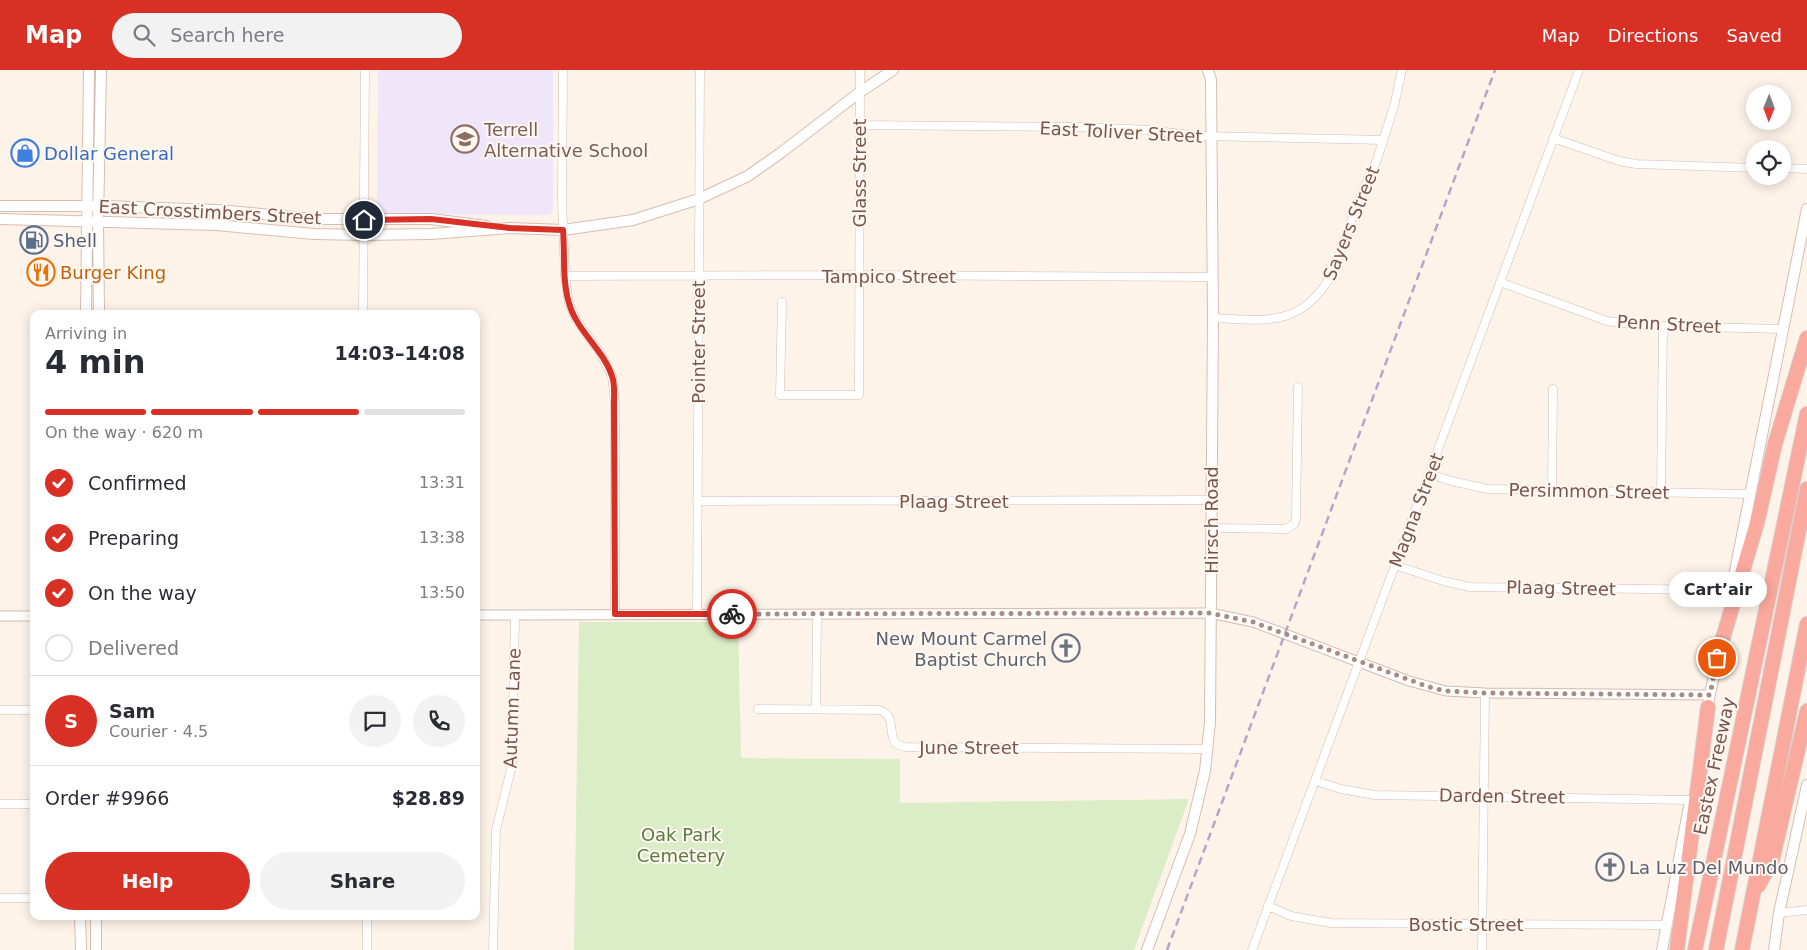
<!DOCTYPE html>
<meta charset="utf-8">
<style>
:root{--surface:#fff;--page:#f2f2f3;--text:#2b2b33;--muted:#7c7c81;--line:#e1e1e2;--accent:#d93025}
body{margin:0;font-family:"DejaVu Sans",sans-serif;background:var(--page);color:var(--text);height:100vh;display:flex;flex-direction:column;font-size:19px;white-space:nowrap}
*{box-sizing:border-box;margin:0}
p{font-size:16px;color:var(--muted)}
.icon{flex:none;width:28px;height:28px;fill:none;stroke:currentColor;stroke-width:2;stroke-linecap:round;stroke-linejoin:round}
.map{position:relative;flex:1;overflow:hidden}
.drawer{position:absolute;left:30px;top:240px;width:450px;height:610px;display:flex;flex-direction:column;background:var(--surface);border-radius:10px;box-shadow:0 2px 12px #0003}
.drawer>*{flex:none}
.needle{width:32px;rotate:181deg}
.controls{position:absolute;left:1746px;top:15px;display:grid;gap:10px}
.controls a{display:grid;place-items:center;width:45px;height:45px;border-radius:50%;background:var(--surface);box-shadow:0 2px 12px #0003;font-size:25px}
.pin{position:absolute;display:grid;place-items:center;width:42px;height:42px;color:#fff;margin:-21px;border:2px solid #fff;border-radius:50%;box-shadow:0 1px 5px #0007}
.courier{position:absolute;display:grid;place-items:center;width:50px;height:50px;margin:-25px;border:4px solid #d93025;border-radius:50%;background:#fff;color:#222;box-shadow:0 1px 6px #0007}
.bubble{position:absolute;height:35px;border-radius:18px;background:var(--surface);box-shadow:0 2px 12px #0003;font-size:16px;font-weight:700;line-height:35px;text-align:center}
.overview em{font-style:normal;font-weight:700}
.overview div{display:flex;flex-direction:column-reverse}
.overview{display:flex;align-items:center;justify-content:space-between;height:85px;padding:0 15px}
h1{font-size:32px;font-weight:700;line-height:38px}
.bar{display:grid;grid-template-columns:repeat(4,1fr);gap:8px 5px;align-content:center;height:60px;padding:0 15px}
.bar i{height:6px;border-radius:4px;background:var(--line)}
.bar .active{background:var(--accent)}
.bar p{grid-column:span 4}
.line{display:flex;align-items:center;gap:12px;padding:0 15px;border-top:1px solid var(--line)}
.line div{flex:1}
.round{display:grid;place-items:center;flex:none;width:52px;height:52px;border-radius:26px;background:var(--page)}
ol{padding:0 15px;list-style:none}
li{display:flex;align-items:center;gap:15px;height:55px}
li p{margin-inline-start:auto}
li .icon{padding:5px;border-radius:50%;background:var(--accent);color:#fff;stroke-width:4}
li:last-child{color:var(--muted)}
li i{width:28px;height:28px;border:2px solid var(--line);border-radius:50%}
.primary-button{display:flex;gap:10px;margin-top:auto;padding:10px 15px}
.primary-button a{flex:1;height:58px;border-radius:30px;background:var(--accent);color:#fff;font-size:20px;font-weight:700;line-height:58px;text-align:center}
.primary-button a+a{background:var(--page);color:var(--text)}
header{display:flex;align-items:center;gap:30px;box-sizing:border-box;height:70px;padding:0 25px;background:var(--accent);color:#fff}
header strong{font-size:24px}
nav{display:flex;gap:28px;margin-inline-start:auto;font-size:18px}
.search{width:350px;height:45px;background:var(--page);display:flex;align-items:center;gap:12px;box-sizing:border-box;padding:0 18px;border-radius:28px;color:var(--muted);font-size:19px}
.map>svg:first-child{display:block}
.education{fill:#f0e6fa}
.green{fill:#dbedc6}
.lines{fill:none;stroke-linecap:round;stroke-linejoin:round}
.minor-casing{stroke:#d3bbb0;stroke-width:9}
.tertiary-casing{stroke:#d3bbb0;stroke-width:11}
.secondary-casing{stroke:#d9bcb0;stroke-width:12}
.motorway-casing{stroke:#dacfcd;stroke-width:16}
.minor{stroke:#fff;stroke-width:8}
.tertiary{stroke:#fff;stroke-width:9}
.secondary{stroke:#fff;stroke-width:10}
.motorway{stroke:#faa99e;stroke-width:14}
.rail{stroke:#b4a6c9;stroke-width:2.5;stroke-dasharray:8 5;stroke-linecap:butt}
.done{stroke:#a88c82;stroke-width:5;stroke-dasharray:0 9}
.route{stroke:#d93025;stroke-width:6}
.labels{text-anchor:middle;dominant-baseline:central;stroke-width:4;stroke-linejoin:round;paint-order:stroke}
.education-label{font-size:18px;fill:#785e54;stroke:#fff7f1;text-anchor:start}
.street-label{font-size:18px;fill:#7a554b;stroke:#fff7f1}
.shop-label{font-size:18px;fill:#366cbe;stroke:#fff7f1;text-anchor:start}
.service-label{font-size:18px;fill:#4e5e75;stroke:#fff7f1;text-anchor:start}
.food-label{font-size:18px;fill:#c56008;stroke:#fff7f1;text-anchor:start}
.worship-label{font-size:18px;fill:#5b616d;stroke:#fff7f1;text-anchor:end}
.park-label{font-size:18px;fill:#597a3f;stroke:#fff7f1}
</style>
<header>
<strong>Map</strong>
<div class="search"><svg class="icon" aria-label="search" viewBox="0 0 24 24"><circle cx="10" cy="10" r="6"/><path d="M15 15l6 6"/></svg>Search here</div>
<nav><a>Map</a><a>Directions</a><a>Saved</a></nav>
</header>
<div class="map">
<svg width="1807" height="880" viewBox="0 0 1807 880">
<rect width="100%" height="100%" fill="#fdf3e9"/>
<!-- education -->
<path class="education" d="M378,0H553V139L550,145L377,144Z"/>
<!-- green -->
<path class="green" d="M579,552H738L741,688L900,689V733L1189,729L1134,880H574Z"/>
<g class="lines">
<!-- minor casing -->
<g class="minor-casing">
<path id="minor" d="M563,0L562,129L565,206L569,233L576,250L599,281L612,306L615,333V544
M858,55L1086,57L1148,60L1200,66L1383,70
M1553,68L1619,91L1636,94L1755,98
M1782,98L1807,99
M565,206L858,205L1213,207
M1500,212L1607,251L1630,254L1663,256L1784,259
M782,232L780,325H859L860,0
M363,244L365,0
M1213,248C1263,250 1299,258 1329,209L1365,115L1377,90L1394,36L1402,0
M1430,404L1451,411L1488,419L1751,424
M1552,421L1553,319
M1661,423L1663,256
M697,431L1211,430
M1212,458L1286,459L1294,454L1296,448L1298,317
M1395,495L1443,511L1470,517L1731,520
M697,545L700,0
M758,639L879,640C896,645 888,660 895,673L904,677L1207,679
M816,639L817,544
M0,640H34
M1315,711L1341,719L1375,725L1690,730
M0,734H34
M0,828H34
M1268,836L1291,846L1331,853L1667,855
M1779,843L1807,840
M367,880V846
M493,880L496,760L512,695L515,545
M1252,880L1579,0
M1482,880L1485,623"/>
</g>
<!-- tertiary casing -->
<g class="tertiary-casing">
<path id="tertiary" d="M476,545L1210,543L1253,552L1409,611L1446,621L1485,623L1710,625
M0,546H34"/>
</g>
<!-- secondary casing -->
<g class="secondary-casing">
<path id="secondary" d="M0,136H104L218,140L314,149H431L487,156
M0,149L216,155L314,164L364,165L431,164L510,158L563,160L633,150L699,129L748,106L782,82L860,22L893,0
M86,244L89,0
M99,244L98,151L101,0
M1731,521L1807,139
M1706,643L1719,582
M80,846L81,880
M96,880V846
M1147,880L1190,764L1205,701L1210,652L1213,248L1211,10L1208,0
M1662,880L1690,731
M1774,880L1779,843L1807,715"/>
</g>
<!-- motorway casing -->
<g class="motorway-casing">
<path id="motorway" d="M1717,588L1757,453L1775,374L1807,268
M1758,816L1772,791L1807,641
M1677,880L1708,637
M1695,880L1807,344
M1716,880L1807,419
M1742,880L1807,554"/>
</g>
<!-- minor -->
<use href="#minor" class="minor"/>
<!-- tertiary -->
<use href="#tertiary" class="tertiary"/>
<!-- secondary -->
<use href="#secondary" class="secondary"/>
<!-- motorway -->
<use href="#motorway" class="motorway"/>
<!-- rail -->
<path class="rail" d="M1167,880L1495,0"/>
</g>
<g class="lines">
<!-- done -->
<path class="done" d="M732,544L1210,543L1253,552L1429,617L1446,621L1485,623L1710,625L1717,588"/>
<!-- route -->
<path class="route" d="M364,150L431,149L510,158L563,160C565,184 562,210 569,233C576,260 603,279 612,306C615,314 614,324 614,333L615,544H732"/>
</g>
<!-- icons -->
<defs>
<g id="school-ring" transform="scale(1.4375)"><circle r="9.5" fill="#fff7f1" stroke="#8d6e63" stroke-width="1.5"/><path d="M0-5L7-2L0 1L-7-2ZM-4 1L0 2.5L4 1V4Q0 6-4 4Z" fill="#8d6e63"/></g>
<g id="shop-ring" transform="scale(1.4375)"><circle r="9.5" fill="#fff7f1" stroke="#3f7fe0" stroke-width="1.5"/><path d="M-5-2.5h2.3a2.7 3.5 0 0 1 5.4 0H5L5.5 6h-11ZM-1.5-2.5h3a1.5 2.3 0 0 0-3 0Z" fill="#3f7fe0"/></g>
<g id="fuel-ring" transform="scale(1.4375)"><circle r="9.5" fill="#fff7f1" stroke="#5c6f8a" stroke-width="1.5"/><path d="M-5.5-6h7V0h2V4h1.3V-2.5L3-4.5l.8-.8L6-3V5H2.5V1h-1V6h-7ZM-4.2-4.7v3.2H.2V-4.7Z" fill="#5c6f8a"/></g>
<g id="restaurant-ring" transform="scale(1.4375)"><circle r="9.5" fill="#fff7f1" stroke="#e8710a" stroke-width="1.5"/><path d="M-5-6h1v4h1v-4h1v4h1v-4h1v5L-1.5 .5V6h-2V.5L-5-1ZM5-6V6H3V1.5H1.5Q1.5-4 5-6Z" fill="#e8710a"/></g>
<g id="church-ring" transform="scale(1.4375)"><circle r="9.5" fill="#fff7f1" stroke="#6b7280" stroke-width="1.5"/><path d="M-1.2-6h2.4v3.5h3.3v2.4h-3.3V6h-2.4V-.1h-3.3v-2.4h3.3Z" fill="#6b7280"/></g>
</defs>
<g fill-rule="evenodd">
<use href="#school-ring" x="465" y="69"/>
<use href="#shop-ring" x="25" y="83"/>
<use href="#fuel-ring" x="34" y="170"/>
<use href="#restaurant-ring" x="41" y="202"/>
<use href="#church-ring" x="1066" y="578"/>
<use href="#church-ring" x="1610" y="797"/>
</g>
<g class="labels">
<!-- education labels -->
<g class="education-label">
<text x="484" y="59">Terrell<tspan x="484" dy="21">Alternative School</tspan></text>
</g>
<!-- street labels -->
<g class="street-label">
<text transform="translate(1121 62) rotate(3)">East Toliver Street</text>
<text transform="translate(859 103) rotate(-90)">Glass Street</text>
<text transform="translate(210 142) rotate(3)">East Crosstimbers Street</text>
<text transform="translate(1351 153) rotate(-68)">Sayers Street</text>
<text x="889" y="206">Tampico Street</text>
<text transform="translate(1669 254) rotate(3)">Penn Street</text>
<text transform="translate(698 272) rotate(-90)">Pointer Street</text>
<text transform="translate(1589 421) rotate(1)">Persimmon Street</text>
<text x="954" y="431">Plaag Street</text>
<text transform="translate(1416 440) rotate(-69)">Magna Street</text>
<text transform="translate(1211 450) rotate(-90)">Hirsch Road</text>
<text transform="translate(1561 518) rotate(1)">Plaag Street</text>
<text transform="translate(512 638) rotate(-88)">Autumn Lane</text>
<text x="969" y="677">June Street</text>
<text transform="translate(1714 696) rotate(-78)">Eastex Freeway</text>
<text transform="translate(1502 726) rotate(1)">Darden Street</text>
<text x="1466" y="854">Bostic Street</text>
</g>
<!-- shop labels -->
<g class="shop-label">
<text x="44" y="83">Dollar General</text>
</g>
<!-- service labels -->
<g class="service-label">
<text x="53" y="170">Shell</text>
</g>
<!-- food labels -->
<g class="food-label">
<text x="60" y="202">Burger King</text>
</g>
<!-- worship labels -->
<g class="worship-label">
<text x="1047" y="568">New Mount Carmel<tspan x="1047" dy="21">Baptist Church</tspan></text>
<text x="1629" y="797" text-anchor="start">La Luz Del Mundo</text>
</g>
<!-- park labels -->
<g class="park-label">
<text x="681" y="764">Oak Park<tspan x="681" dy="21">Cemetery</tspan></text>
</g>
</g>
</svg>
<div class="controls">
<a><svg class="needle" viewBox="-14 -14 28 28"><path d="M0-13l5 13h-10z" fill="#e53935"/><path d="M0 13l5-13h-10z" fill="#7c7c81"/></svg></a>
<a><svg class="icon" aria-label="locate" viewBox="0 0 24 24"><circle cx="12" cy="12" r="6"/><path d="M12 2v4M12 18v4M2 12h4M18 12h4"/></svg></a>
</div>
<div class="pin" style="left:1717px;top:588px;background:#ea580c"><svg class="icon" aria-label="bag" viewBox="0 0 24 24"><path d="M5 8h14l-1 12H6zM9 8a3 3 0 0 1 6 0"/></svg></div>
<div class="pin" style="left:364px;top:150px;background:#1f2937"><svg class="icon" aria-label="home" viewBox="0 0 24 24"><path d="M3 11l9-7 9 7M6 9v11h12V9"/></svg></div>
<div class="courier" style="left:732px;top:544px"><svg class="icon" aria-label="bike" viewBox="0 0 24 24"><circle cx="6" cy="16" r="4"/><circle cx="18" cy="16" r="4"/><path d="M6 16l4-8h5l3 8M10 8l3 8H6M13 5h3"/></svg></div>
<div class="bubble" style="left:1669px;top:502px;width:98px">Cart’air</div>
<section class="drawer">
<div class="overview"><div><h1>4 min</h1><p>Arriving in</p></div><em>14:03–14:08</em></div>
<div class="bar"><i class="active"></i><i class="active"></i><i class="active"></i><i></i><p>On the way · 620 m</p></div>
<ol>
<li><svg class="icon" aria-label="check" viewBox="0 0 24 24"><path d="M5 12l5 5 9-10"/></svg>Confirmed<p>13:31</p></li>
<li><svg class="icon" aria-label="check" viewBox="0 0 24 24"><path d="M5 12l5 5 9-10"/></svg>Preparing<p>13:38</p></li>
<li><svg class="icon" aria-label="check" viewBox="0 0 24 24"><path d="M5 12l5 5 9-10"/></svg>On the way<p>13:50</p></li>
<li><i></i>Delivered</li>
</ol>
<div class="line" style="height:90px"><b class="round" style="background:var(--accent);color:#fff">S</b><div><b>Sam</b><p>Courier · 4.5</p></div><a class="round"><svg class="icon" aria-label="chat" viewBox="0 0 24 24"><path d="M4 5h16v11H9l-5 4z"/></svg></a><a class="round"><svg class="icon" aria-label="phone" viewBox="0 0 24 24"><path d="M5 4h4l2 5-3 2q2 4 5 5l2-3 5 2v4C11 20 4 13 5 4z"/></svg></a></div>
<div class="line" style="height:65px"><div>Order #9966</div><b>$28.89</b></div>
<div class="primary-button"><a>Help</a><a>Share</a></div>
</section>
</div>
